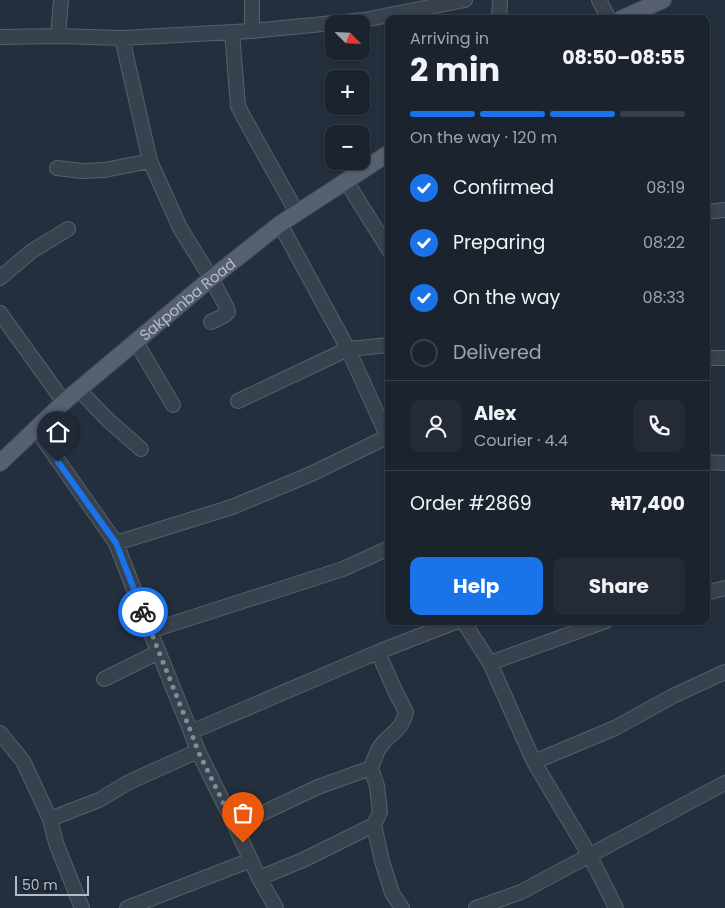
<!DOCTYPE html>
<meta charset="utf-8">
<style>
:root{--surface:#1b232e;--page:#242b36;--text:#f1f3f6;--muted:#a0a4aa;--line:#39404a;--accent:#1a73e8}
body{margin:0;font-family:Poppins,sans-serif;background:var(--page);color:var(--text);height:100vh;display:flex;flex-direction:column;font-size:19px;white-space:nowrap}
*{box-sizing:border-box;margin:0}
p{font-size:16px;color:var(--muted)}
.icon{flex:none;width:28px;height:28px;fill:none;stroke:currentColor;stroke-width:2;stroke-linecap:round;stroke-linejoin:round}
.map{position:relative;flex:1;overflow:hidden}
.details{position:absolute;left:385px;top:15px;width:325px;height:610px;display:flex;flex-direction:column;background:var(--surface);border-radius:10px;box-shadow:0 1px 4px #0004,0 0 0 1px var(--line)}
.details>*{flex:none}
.needle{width:32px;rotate:114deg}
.controls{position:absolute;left:325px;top:15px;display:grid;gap:10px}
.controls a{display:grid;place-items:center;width:45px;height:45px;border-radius:10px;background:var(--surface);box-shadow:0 1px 4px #0004,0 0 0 1px var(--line);font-size:25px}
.scale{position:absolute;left:15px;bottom:12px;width:74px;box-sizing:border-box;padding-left:5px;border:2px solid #b4bcc9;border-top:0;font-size:14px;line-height:18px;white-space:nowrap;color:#b4bcc9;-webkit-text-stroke:4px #1d2633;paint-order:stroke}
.pin{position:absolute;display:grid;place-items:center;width:42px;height:42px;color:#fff;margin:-51px -21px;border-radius:50% 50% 50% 0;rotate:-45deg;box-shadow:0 0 5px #0007}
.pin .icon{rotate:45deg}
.courier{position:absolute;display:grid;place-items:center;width:50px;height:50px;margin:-25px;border:4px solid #1a73e8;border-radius:50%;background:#fff;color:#222;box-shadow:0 1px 6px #0007}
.overview em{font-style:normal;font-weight:700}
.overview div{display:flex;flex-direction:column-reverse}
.overview{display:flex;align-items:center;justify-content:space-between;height:85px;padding:0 25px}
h1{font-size:32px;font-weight:700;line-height:38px}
.bar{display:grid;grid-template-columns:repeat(4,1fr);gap:8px 5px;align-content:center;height:60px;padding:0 25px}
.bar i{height:6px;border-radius:4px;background:var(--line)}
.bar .on{background:var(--accent)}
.bar p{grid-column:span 4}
.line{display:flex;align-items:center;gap:12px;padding:0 25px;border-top:1px solid var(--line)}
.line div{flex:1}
.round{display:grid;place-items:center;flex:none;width:52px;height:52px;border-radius:10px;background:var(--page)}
ol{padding:0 25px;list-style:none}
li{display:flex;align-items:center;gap:15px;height:55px}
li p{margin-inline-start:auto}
li .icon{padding:5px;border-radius:50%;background:var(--accent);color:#fff;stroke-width:4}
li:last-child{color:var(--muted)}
li i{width:28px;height:28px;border:2px solid var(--line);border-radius:50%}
.action{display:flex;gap:10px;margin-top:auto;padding:10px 25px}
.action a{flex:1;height:58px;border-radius:10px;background:var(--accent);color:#fff;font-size:20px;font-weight:700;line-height:58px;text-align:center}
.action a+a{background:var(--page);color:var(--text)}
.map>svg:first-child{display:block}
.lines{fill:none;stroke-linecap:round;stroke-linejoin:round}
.minor-casing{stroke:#565f6c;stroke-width:16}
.major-casing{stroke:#414a57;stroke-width:18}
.minor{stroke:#38414e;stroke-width:14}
.major{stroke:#56606e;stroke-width:16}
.done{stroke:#828b98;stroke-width:5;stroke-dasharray:0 9}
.route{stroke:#1a73e8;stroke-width:6}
.labels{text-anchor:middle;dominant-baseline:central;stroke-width:4;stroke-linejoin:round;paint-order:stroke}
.street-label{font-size:15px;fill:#b4bcc9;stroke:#1d2633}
</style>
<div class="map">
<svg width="725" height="908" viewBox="0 0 725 908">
<rect width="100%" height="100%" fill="#242f3e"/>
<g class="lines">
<!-- minor casing -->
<g class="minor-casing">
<path id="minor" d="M252,0V31
M599,0L609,19
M499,19L500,0
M232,32L238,106L243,116L297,213
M58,36L61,0
M0,37L58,36L122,38L252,31L364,20L465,0
M122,38L150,161L180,228L211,278L227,308L228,312L225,315L211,322
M57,168L82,171L105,170L150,161
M346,181L389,250
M706,212L725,210
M280,224L348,349L389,440
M0,278L32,251L68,229
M0,313L64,402
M136,342L173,405
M706,358H725
M79,390L108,420L141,449
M238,401L348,349L389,345
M36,429L116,543L150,631L191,732L198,751L235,826L259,878L276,908
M706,462L725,463
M116,543L232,507L311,474L387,437
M706,593L725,588
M463,621L490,663L534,762L590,856L616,908
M150,631L343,569L389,548
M378,652L396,693L406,712C402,729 394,731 383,743C377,749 374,760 371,768L377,786L380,812L374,825L382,861L392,893L402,908
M490,663L606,621
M104,679L159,652
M191,732L378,652L458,621
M0,733L23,761L50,819L56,843L82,908
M534,762L615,728L673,696L725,672
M50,819L99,800L129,782L198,751
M235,826L318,787L371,768
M259,878L303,860L374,825
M127,908L251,860
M476,908L521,892L725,783"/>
</g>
<!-- major casing -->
<g class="major-casing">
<g id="major">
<path d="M621,19L663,0"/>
<path id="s1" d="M0,463L64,402L203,285L280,224L389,153"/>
</g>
</g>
<!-- minor -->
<use href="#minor" class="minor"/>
<!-- major -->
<use href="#major" class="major"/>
</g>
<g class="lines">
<!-- done -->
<path class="done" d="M143,612L191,732L198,751L243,843"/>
<!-- route -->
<path class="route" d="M58,462L116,543L143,612"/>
</g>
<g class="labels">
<!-- street labels -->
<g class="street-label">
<text stroke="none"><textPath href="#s1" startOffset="249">Sakponba Road</textPath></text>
</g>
</g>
</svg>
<div class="controls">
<a><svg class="needle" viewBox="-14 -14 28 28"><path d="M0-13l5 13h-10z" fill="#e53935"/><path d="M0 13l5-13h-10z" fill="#a0a4aa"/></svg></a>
<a>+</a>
<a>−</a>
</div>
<div class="scale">50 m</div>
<div class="pin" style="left:243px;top:843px;background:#ea580c"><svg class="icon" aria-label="bag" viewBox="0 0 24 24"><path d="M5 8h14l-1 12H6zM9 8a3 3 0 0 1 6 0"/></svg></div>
<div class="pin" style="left:58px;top:462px;background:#1f2937"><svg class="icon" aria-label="home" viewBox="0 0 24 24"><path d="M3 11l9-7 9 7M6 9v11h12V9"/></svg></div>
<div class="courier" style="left:143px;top:612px"><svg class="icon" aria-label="bike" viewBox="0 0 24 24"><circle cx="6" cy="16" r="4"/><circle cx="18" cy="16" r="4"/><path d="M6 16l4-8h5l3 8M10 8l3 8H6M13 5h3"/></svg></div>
<section class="details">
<div class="overview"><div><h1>2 min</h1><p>Arriving in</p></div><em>08:50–08:55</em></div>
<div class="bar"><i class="on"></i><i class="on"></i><i class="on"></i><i></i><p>On the way · 120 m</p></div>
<ol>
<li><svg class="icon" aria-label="check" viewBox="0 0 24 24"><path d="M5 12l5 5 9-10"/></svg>Confirmed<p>08:19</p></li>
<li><svg class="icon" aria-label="check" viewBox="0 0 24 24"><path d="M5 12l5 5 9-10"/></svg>Preparing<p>08:22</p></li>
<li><svg class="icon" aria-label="check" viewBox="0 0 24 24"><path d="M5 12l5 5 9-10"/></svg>On the way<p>08:33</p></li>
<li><i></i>Delivered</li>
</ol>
<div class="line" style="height:90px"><a class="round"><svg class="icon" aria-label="person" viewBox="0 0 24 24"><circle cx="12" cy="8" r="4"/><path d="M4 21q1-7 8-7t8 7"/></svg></a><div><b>Alex</b><p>Courier · 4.4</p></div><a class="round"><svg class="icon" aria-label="phone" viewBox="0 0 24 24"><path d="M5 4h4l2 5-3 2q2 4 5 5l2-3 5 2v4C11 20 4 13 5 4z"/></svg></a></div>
<div class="line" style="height:65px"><div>Order #2869</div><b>₦17,400</b></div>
<div class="action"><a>Help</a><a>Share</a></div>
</section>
</div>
